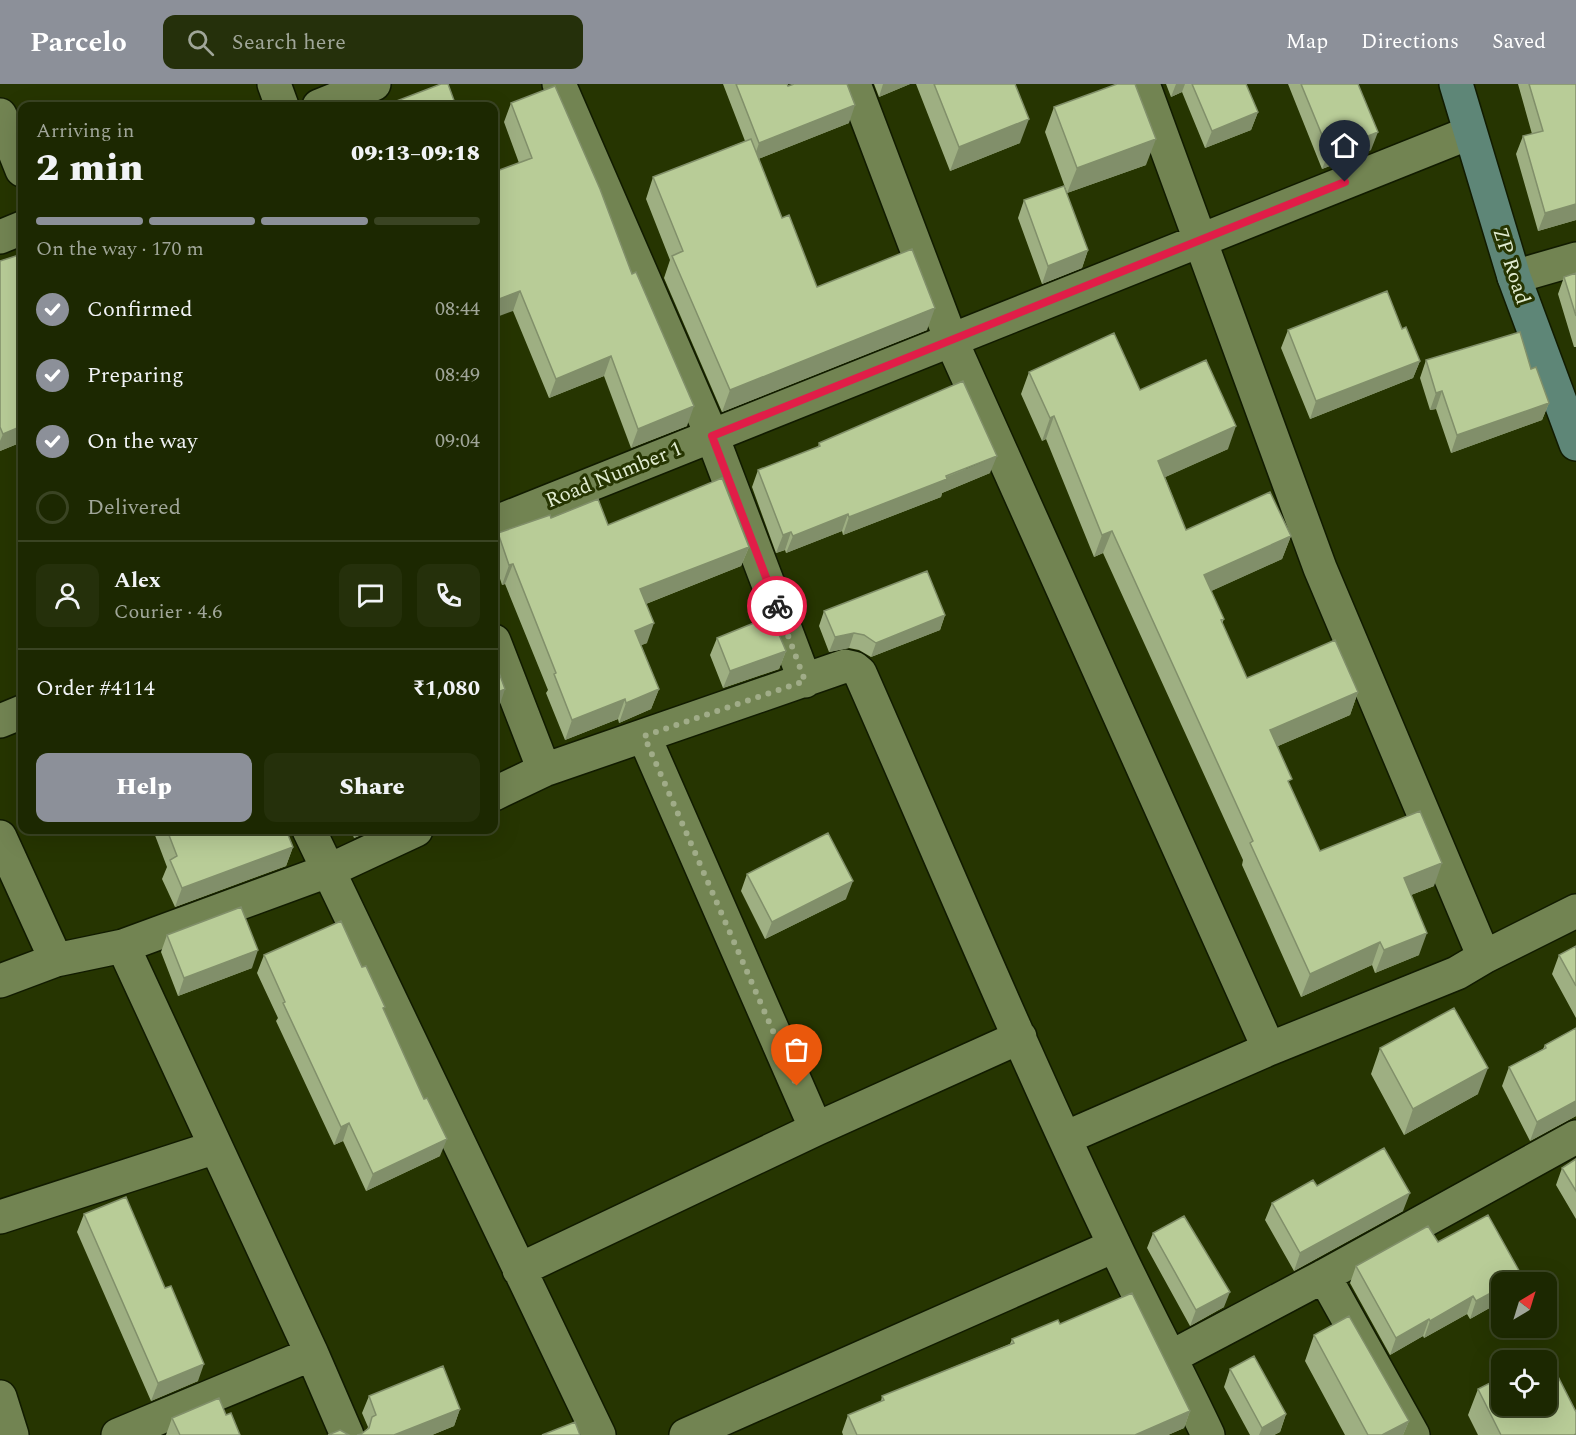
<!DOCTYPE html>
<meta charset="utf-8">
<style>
:root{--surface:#1c2801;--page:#25300b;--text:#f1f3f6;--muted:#a0a699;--line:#3a4423;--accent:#8c9099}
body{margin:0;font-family:Spectral,serif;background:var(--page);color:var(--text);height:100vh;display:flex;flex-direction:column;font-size:22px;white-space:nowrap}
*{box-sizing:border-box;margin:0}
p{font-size:20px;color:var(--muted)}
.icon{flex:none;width:33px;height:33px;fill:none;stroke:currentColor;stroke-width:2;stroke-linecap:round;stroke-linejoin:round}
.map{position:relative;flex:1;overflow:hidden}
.drawer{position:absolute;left:18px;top:18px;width:480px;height:732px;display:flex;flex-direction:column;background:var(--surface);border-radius:12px;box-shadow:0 6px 24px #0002,0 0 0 2px var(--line)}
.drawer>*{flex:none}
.needle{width:39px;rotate:38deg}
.fabs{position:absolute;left:1491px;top:1188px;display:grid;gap:12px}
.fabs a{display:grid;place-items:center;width:66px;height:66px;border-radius:12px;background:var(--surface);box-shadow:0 6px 24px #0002,0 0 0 2px var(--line);font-size:30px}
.pin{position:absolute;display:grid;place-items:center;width:51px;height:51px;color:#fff;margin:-62px -26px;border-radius:50% 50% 50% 0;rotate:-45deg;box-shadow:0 0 6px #0007}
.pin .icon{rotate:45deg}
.courier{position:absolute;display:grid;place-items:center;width:60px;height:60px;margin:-30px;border:4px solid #e11d48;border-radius:50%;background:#fff;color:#222;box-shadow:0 2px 8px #0007}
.headline em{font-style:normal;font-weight:800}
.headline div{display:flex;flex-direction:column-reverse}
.headline{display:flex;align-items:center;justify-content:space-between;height:102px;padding:0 18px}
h1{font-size:39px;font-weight:800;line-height:45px}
.bar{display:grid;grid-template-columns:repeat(4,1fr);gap:9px 6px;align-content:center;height:72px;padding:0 18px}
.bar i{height:8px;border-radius:4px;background:var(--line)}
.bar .on{background:var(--accent)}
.bar p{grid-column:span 4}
.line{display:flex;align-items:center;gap:15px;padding:0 18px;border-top:2px solid var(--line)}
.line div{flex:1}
.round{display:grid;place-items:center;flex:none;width:63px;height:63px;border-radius:12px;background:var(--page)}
ol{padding:0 18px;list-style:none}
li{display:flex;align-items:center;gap:18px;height:66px}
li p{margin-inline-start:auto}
li .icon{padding:6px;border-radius:50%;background:var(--accent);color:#fff;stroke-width:4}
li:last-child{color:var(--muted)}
li i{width:33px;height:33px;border:3px solid var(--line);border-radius:50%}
.button{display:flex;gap:12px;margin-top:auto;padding:12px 18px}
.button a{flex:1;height:69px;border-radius:12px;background:var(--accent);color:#fff;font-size:24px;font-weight:800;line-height:69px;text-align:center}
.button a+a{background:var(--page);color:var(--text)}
header{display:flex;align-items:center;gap:36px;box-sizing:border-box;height:84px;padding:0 30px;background:var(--accent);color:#fff}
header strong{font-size:28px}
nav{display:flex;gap:33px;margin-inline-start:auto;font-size:21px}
.search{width:420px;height:54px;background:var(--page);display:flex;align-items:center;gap:15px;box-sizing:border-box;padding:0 21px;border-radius:12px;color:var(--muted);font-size:22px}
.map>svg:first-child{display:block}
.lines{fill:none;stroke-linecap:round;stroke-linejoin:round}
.street-casing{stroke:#111b00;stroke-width:36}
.secondary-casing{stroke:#111b00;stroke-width:36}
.street{stroke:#728452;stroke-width:33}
.secondary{stroke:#5e8677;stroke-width:33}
.wall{fill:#9eaf82}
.shaded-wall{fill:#818f6a}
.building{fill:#b8cc97;stroke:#818f6a;stroke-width:1.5}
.done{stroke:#a0ac88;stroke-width:6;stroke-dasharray:0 10.8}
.route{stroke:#e11d48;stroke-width:8}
.labels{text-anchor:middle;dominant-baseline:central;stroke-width:6;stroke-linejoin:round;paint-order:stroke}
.street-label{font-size:21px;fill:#e1ecd1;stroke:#263501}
</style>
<header>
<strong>Parcelo</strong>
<div class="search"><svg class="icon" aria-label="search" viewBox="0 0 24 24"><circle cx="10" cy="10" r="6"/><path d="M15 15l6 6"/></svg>Search here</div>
<nav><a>Map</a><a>Directions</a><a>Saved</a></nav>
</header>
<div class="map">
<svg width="1576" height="1351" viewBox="0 0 1576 1351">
<rect width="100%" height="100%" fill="#263501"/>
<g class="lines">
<!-- street casing -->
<g class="street-casing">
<path id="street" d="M274,0L282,22
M559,0L712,352L805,597
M854,0L951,256L1269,965
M1143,0L1320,484L1484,873
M319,22L374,0
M0,31L22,86
M0,153L22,144
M1514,193L1576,175
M494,439L1469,49
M494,557L544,686
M0,637L22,628
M644,652L816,1045
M494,710L544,686L845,582L854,584L860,589C944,780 1024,972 1114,1160C1144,1224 1178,1287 1208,1351
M309,746L599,1351
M0,753L56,876
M0,897L56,876L123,862L330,786L416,746
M1065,1054L1269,965L1457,889L1484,873L1576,827
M216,1063L312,1270L347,1351
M0,1133L216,1063L123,862
M519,1186L816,1045L1020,953
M1324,1192L1413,1351
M1171,1273L1324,1192L1576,1053
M0,1313L12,1351
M118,1351L312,1270
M686,1351L1114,1162"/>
</g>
<!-- secondary casing -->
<g class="secondary-casing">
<path id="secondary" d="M1456,0L1514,193L1576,360"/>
</g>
<!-- street -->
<use href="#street" class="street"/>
<!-- secondary -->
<use href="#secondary" class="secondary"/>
</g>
<!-- wall -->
<path class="wall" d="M723,0H787L788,2L849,39L758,75L782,134L817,203L927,246L722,328L664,194L670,176L646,115L653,93L745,57Z
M874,0H910L879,13Z
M916,0H1015L1020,59L950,87Z
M1166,0H1246L1258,28L1251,46L1205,64L1182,8L1171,13Z
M1288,0H1358L1371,66L1322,85Z
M1518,0H1576V136L1538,147L1516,70L1523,52L1532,50Z
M511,19L687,342L631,364L604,292L549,314L513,227L519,79L504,38Z
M1054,23L1146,81L1067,109L1045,48Z
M1024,116L1088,166L1082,184L1042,200L1018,134Z
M22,170V358L0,367V177Z
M1576,189V263H1574L1558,210L1564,193Z
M1402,245L1420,277L1413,294L1310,335L1281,264L1288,246Z
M1426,276L1531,285L1549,319L1542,336L1451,369L1436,325L1430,326L1420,294Z
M1029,288L1140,306L1228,365L1165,393L1186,446L1291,452L1282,475L1211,507L1224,535L1222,540L1247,594L1358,608L1350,631L1278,662L1290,702L1320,767L1434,802L1411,811L1419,871L1375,889L1372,881L1301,913L1242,781L1243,776L1103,469L1094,473L1046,355L1042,357L1021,310Z
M819,359L990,389L942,409L941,413L843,451L842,447L786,469L785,466L776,469L752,403L758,386L818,363Z
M551,434L608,441L749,463L741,482L646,520L647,559L641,561L659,605L651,625L619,639L618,635L565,656L546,609L548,606L505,500L502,501L494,476V462L498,449Z
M824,527L945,531L940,546L871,573L859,566L849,564L829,568L819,542Z
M717,554L786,567L779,585L723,604L710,571Z
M153,746H286L293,763L286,782L175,823L162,795L167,783Z
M351,746H373L354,754Z
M747,790L846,815L765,855L741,807Z
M167,851L252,884L178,912L161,868Z
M1576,862V934L1552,890L1559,871Z
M264,871L362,883L384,927L440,1072L366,1107L343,1057L334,1061L276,937L278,934L257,889Z
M1576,944V1032L1530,1057L1502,1002L1509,983L1543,965L1545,961Z
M1380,964L1478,1010L1404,1051L1371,990Z
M1576,1075V1135L1556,1101L1562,1084Z
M1272,1119L1403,1127L1294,1187L1265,1136Z
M84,1130L198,1297L151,1317L77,1148Z
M1153,1149L1224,1223L1190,1242L1147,1164Z
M1438,1158L1522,1192L1520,1198H1502V1217L1470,1235L1467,1230L1424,1254L1423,1252L1390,1271L1350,1199L1356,1182Z
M1060,1240L1190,1327L1184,1344L1168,1351H843L842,1348L848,1331L881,1317L882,1312L1010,1260L1012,1255Z
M1314,1251L1409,1337L1403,1351H1345L1305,1277Z
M1230,1285L1286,1330L1280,1348L1274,1351H1250L1224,1303Z
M1478,1305L1576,1351H1478L1468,1331Z
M369,1312L460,1325L454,1342L432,1351H357L361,1350L367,1345L368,1343L362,1329Z
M226,1331L240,1351H166L172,1334Z"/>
<!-- shaded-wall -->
<path class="shaded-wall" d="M883,0H910L879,13Z
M1176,0H1185L1182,8L1171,13Z
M855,21L849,39L753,77L759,59Z
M1258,28L1251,46L1205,64L1212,47Z
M1029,35L1020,59L950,87L959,63Z
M1378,48L1371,66L1322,85L1329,68Z
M1156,55L1146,81L1067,109L1077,84Z
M1576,120V136L1538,147L1545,129Z
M1088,166L1082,184L1042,200L1048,182Z
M520,207L513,227L494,234V217Z
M22,223V239L17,225Z
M935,224L927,246L722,328L730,306Z
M611,272L604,292L549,314L556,295Z
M1420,277L1413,294L1310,335L1316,317Z
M1442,307L1436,325L1430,326L1436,309Z
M1549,319L1542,336L1451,369L1457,351Z
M694,322L687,342L631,364L638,345Z
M1054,332L1046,355L1042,357L1050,334Z
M22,342V358L0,367V357L3,350Z
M1236,342L1228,365L1150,400L1158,377Z
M997,372L990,389L942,409L941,413L843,451L849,433Z
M848,430L842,447L786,469L793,452Z
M1112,447L1103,469L1094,473L1102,451Z
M791,448L785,466L776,469L783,451Z
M1291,452L1282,475L1196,514L1204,491Z
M749,463L741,482L633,525L640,505Z
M513,480L505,500L502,501L509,481Z
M945,531L940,546L871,573L876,559Z
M654,539L647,559L627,567L635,547Z
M854,549L849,564L829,568L835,553Z
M786,567L779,585L723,604L730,587Z
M505,605L499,623L494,625V610Z
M659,605L651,625L619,639L626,619Z
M1358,608L1350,631L1262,669L1270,646Z
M625,615L618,635L565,656L572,636Z
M357,746H373L354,754Z
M293,763L286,782L175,823L182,804Z
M1442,779L1434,802L1396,817L1404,794Z
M853,797L846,815L765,855L772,838Z
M1427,849L1419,871L1375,889L1384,866Z
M1380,858L1372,881L1301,913L1310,890Z
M258,866L252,884L178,912L184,894Z
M1488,984L1478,1010L1404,1051L1413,1025Z
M1576,1017V1032L1530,1057L1537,1038Z
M349,1039L343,1057L334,1061L341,1043Z
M447,1055L440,1072L366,1107L373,1090Z
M1410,1109L1403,1127L1294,1187L1300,1169Z
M1522,1192L1520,1198H1510Z
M1502,1203V1217L1470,1235L1476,1217Z
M1230,1208L1224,1223L1190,1242L1196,1226Z
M1473,1212L1467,1230L1424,1254L1430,1237Z
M1429,1235L1423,1252L1390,1271L1396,1254Z
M204,1280L198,1297L151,1317L158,1299Z
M460,1325L454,1342L432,1351H394Z
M1190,1327L1184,1344L1168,1351H1135Z
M1286,1330L1280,1348L1274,1351H1259L1262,1344Z
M1409,1337L1403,1351H1382Z"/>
<!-- building -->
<path class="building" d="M441,0H448L456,22H395L394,18Z
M736,0H787L788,2L794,0H847L855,21L759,59Z
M934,0H1015L1029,35L959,63Z
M1117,0H1135L1156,55L1077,84L1054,23Z
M1192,0H1246L1258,28L1212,47Z
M1301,0H1358L1378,48L1329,68Z
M1529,0H1576V120L1545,129L1523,52L1543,47Z
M555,2L600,105L632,190L636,188L694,322L638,345L611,272L556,295L520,207L494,217V88L532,74L511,19Z
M751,55L782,134L789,131L817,203L912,165L935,224L730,306L672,172L683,167L653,93Z
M1064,102L1088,166L1048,182L1024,116Z
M22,170V223L17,225L22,238V342L3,350L0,343V177Z
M1576,189V232L1564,193Z
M1387,207L1402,245L1406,243L1420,277L1316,317L1288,246Z
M1520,248L1531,285L1536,283L1549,319L1457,351L1442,307L1436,309L1426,276Z
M1114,249L1140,306L1206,276L1236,342L1158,377L1186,446L1270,408L1291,452L1204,491L1224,535L1221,536L1247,594L1335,556L1358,608L1270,646L1292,695L1288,697L1320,767L1420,727L1442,779L1404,794L1427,849L1384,866L1380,858L1310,890L1250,759L1253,757L1112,447L1102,451L1054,332L1050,334L1029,288Z
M963,297L997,372L946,392L947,395L849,433L848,430L793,452L791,448L783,451L758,386L820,362L819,359Z
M722,394L749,463L640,505L654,539L635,547L659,605L626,619L625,615L572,636L554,590L556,589L513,480L509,481L498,449L550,431L551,434L598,415L608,441Z
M927,487L945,531L876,559L864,551L854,549L835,553L824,527Z
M771,532L786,567L730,587L717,554Z
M494,575L505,605L494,610Z
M167,746H286L293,763L182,804L170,776L177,772Z
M828,749L853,797L772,838L747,790Z
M241,823L258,866L184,894L167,851Z
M341,837L362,883L366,882L385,923L383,924L424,1015L427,1014L447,1055L373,1090L349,1039L341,1043L283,919L285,918L264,871Z
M1576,862V902L1559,871Z
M1454,924L1488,984L1413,1025L1380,964Z
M1576,944V1017L1537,1038L1509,983L1546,964L1545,961Z
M1384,1064L1410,1109L1300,1169L1272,1119L1313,1096L1317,1102Z
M1576,1075V1107L1562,1084Z
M126,1113L165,1204L171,1202L204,1280L158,1299L84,1130Z
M1488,1131L1522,1192L1510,1198H1502V1203L1476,1217L1473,1212L1430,1237L1429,1235L1396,1254L1356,1182L1428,1142L1438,1158Z
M1184,1132L1230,1208L1196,1226L1153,1149Z
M1132,1209L1190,1327L1135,1351H857L848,1331L884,1316L882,1312L1014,1259L1012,1255L1058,1236L1060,1240Z
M1349,1232L1409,1337L1382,1351H1368L1314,1251Z
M1547,1271L1576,1328V1350L1574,1351H1501L1478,1305L1502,1293V1322H1546V1276H1536Z
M1254,1272L1286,1330L1262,1344L1230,1285Z
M443,1282L460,1325L394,1351H357L361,1350L369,1344L372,1333L376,1331L369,1312Z
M219,1314L226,1331L231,1329L240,1351H180L172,1334Z
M575,1338L580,1351H542Z
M340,1346L349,1351H328Z"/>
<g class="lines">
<!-- done -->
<path class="done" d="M777,522L805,597L644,652L797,1002"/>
<!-- route -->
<path class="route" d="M777,522L712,352L1345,98"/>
</g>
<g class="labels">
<!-- street labels -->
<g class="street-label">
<text transform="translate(1511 182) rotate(72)">ZP Road</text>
<text transform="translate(614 391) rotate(-22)">Road Number 1</text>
</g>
</g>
</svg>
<div class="fabs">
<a><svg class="needle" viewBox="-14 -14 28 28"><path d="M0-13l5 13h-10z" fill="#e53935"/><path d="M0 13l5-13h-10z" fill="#a0a699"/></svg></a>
<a><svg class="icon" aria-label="locate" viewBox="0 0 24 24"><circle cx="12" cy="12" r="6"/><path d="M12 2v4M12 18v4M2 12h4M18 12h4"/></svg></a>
</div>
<div class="pin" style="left:797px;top:1002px;background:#ea580c"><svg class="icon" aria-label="bag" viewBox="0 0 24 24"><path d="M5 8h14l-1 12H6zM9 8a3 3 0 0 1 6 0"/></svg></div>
<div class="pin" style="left:1345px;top:98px;background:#1f2937"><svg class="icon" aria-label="home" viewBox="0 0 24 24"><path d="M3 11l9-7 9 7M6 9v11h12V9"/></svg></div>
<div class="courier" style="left:777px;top:522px"><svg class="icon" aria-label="bike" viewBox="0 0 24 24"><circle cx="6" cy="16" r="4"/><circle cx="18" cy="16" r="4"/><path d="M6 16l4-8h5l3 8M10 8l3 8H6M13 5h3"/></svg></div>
<section class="drawer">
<div class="headline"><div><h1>2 min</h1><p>Arriving in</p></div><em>09:13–09:18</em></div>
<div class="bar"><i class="on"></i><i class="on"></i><i class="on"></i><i></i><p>On the way · 170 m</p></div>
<ol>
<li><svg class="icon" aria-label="check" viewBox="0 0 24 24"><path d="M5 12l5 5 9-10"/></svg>Confirmed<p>08:44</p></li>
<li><svg class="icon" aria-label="check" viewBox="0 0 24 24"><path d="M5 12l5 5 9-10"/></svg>Preparing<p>08:49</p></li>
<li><svg class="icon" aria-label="check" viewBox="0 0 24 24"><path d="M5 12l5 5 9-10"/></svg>On the way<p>09:04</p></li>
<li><i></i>Delivered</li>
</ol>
<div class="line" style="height:108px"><a class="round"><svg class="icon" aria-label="person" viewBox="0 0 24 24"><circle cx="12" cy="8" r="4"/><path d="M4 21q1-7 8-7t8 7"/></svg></a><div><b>Alex</b><p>Courier · 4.6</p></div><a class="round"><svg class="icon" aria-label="chat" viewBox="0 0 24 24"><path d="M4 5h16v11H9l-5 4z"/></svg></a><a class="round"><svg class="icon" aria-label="phone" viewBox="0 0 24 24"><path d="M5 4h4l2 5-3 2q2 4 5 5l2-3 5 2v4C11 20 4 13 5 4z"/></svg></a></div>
<div class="line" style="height:78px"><div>Order #4114</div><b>₹1,080</b></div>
<div class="button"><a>Help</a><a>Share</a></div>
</section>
</div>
